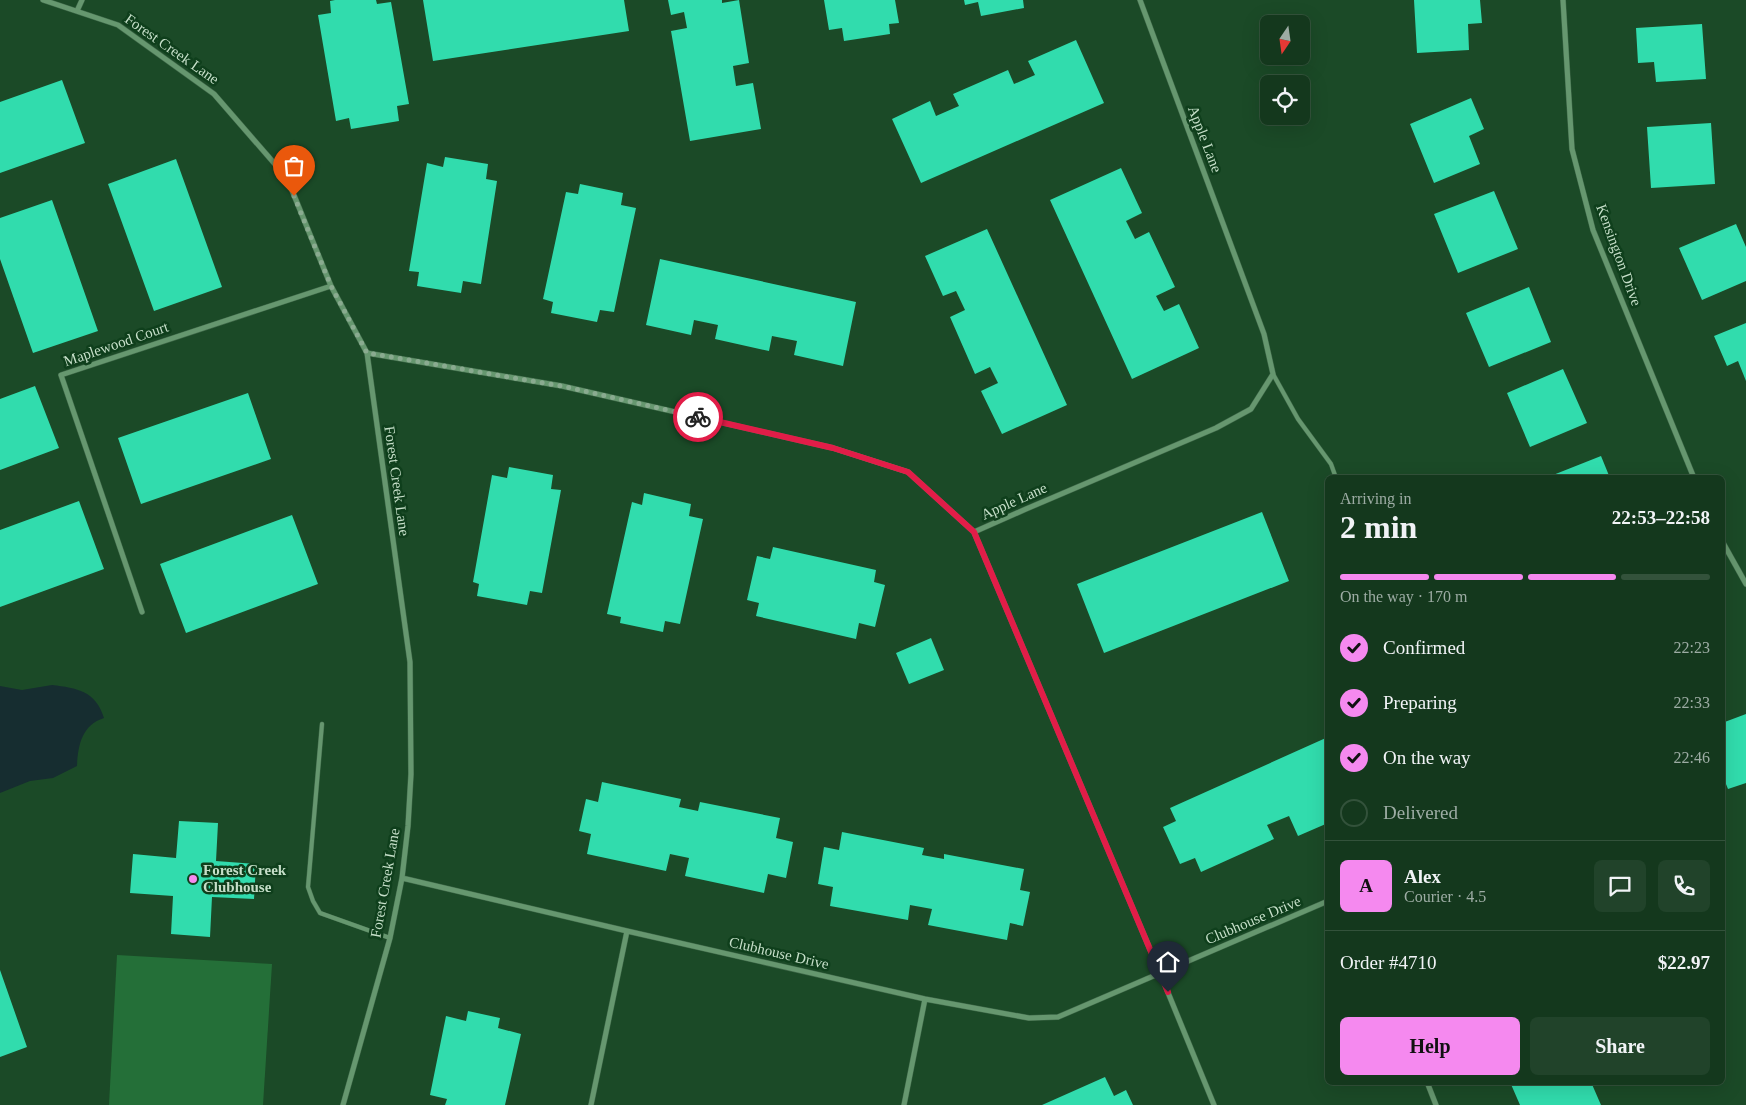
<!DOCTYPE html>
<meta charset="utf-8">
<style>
:root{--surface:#14381d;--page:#21432a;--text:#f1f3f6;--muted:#9daca4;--line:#33523b;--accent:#f589ef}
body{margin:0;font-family:"Times New Roman",serif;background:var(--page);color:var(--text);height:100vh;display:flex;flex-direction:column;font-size:19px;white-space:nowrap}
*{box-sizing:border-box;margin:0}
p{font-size:16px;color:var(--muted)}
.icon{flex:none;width:28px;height:28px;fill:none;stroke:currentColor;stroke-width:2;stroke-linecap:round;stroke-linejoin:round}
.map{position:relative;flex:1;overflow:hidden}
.drawer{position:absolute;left:1325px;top:475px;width:400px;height:610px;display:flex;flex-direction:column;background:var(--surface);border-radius:8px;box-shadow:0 5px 20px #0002,0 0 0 1px var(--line)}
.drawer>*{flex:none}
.needle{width:32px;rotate:193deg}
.controls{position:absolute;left:1260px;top:15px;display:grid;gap:10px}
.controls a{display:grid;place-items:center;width:50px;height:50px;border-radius:8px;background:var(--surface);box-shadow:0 5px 20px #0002,0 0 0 1px var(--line);font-size:25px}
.pin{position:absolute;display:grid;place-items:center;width:42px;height:42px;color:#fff;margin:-51px -21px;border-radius:50% 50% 50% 0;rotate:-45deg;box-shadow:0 0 5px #0007}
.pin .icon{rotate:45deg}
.courier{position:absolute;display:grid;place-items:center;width:50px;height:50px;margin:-25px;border:4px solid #e11d48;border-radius:50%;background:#fff;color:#222;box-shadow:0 1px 6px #0007}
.headline em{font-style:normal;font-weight:600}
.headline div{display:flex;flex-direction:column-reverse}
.headline{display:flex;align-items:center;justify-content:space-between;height:85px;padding:0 15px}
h1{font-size:32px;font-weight:600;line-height:38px}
.bar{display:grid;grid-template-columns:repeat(4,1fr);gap:8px 5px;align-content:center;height:60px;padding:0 15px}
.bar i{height:6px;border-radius:4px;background:var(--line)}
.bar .selected{background:var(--accent)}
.bar p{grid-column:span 4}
.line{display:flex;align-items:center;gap:12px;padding:0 15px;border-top:1px solid var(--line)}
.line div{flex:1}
.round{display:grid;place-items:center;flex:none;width:52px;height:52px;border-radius:8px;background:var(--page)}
ol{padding:0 15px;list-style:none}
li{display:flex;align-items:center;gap:15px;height:55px}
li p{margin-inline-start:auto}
li .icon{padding:5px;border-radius:50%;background:var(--accent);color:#111;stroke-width:4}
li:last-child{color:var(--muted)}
li i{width:28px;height:28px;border:2px solid var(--line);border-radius:50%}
.cta{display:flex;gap:10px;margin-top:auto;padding:10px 15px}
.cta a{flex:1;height:58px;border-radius:8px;background:var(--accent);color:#111;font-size:20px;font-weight:600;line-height:58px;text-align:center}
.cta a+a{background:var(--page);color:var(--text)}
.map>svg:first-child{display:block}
.green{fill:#246f38}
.water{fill:#162d30}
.building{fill:#31dcad}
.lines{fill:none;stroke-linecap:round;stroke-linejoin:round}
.service-casing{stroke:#3f6849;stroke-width:5}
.minor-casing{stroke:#3f6849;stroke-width:6}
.service{stroke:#66976f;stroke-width:4}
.minor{stroke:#66976f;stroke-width:5}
.done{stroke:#8aab90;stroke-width:5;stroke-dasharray:0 9}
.route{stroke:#e11d48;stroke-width:6}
.poi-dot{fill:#f589ef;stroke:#0f3f1c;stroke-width:2}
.labels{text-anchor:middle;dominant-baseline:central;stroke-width:5;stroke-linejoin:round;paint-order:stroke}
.street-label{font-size:15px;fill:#c6dfc9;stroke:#0f3f1c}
.poi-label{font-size:15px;font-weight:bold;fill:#c6dfc9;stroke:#0f3f1c;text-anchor:start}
</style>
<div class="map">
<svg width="1746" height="1105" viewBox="0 0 1746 1105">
<rect width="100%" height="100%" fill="#1b4a27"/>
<!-- green -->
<path class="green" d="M117,955L272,964L263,1105H109Z"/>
<!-- water -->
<path class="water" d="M52,685C77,688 96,691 104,718C82,725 78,745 77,766L53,778L30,781L0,793V686L22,690Z"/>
<!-- building -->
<path class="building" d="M335,0H376L377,4L391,2L409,104L397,106L399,121L351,129L349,118L336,121L318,15L331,13L330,1Z
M423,0H624L629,31L433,61Z
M668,0H722V3L739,0L749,63L733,66L736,86L753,83L761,129L690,141L671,31L687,28L684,12L671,15Z
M824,0H895L899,23L889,24L890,34L844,41L842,28L829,30Z
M964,0H1023L1024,8L981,16L978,2L965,5Z
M1414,0H1480L1482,23L1468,24L1469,50L1417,53Z
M1702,24L1706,79L1656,82L1654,62L1638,63L1636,28Z
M1076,40L1104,103L921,183L892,119L930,101L936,116L959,106L953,94L1008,70L1014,84L1035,75L1028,61Z
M62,80L85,143L0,173V102Z
M1471,98L1484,129L1469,136L1480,164L1434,183L1410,124Z
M1711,123L1715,184L1651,188L1647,127Z
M445,157L488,164L486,179L497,181L481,284L463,281L461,293L417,286L419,272L409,271L427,163L443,167Z
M176,159L222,287L154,311L108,184Z
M1121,168L1142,213L1126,221L1135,239L1149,232L1175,287L1156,296L1164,311L1179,304L1199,348L1132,379L1050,200Z
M580,184L623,193L621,205L636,208L614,312L600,310L597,322L551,313L553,302L543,299L566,192L578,194Z
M1494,191L1518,249L1458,273L1434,214Z
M52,200L98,331L33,353L0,259V218Z
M1736,224L1746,247V281L1702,300L1679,248Z
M987,229L1067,405L1002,434L981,391L998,383L990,367L975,374L950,317L965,310L956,291L943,296L925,256Z
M660,259L856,302L843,366L794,355L797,341L772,336L769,351L715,339L718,325L694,320L691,335L646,325Z
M1529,287L1551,342L1489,367L1466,313Z
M1746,323V381L1738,361L1727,366L1714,336Z
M1563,369L1587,423L1530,447L1507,393Z
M35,386L59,448L0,470V399Z
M248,393L271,459L141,504L118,438Z
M1601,456L1610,478H1548V477Z
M509,467L553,475L551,489L561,490L542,593L530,591L527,605L477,596L479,584L473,582L492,475L507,478Z
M644,493L691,504L689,516L703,519L680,624L665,621L663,632L620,623L621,617L607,614L632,502L642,505Z
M79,501L104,569L0,607V530Z
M1262,512L1289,581L1104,653L1077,584Z
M292,515L318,584L186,633L160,564Z
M773,547L876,570L874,582L885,585L875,627L859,623L856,639L756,616L759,603L747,600L757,556L770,559Z
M931,638L944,670L909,684L896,653Z
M1746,714V783L1728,789L1722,774V723Z
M1328,737V823L1298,836L1289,816L1267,825L1274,839L1201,872L1195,858L1180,864L1163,827L1176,821L1170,808Z
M602,782L681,799L679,807L698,811L700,802L780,818L776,838L793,842L786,878L768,874L764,893L685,876L689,858L670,854L666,871L587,854L591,834L579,831L586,799L598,802Z
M179,821L218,823L216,861L256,864L254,899L212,897L210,937L171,934L173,896L130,893L133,854L176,858Z
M842,832L924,848L922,855L944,859V854L1024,869L1020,890L1030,892L1023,926L1010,923L1007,940L928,925L932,909L910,905L908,920L830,906L833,887L818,884L824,847L839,850Z
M0,970L27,1047L0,1057Z
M468,1011L500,1018L498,1028L521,1034L505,1105H445L447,1099L430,1095L446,1016L466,1021Z
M1105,1077L1114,1096L1126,1090L1133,1105H1042Z
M1510,1082H1591L1601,1105H1520Z"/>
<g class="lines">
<!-- service casing -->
<g class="service-casing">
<path id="service" d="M1273,374L1298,419L1331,464L1336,478
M322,724L308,887L313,901L320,913L390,938"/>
</g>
<!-- minor casing -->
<g class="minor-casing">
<path id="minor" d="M43,0L118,25L214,94L287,178L331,286L367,353L410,662L411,774L408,826L402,878L390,938L343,1105
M1563,0L1572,149L1593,230L1694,478
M77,11L82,0
M367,353L562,386L833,448L908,472L974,532L1026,509L1216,428L1251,409L1273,374L1264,334L1140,0
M974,532L1160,973L1214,1105
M1722,541L1746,584
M142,612L61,375L331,286
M402,878L627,931L925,999L1029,1018L1058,1017L1328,901
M1427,1082L1436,1105
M591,1105L627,931
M904,1105L925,999"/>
</g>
<!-- service -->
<use href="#service" class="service"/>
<!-- minor -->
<use href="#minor" class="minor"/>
</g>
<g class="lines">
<!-- done -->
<path class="done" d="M294,196L331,286L367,353L562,386L698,417"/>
<!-- route -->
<path class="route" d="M698,417L833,448L908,472L974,532L1168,992"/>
</g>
<!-- markers -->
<circle class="poi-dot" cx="193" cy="879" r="5"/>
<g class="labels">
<!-- street labels -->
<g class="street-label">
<text transform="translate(172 49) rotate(35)">Forest Creek Lane</text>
<text transform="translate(1205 139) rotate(69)">Apple Lane</text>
<text transform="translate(1619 255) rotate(70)">Kensington Drive</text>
<text transform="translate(116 344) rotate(-19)">Maplewood Court</text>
<text transform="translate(397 481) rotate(82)">Forest Creek Lane</text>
<text transform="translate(1014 501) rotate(-24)">Apple Lane</text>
<text transform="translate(385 883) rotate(-80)">Forest Creek Lane</text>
<text transform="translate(1253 920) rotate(-23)">Clubhouse Drive</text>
<text transform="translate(779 953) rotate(13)">Clubhouse Drive</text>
</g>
<!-- poi labels -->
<g class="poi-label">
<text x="203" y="870">Forest Creek<tspan x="203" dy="17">Clubhouse</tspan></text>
</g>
</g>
</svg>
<div class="controls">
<a><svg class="needle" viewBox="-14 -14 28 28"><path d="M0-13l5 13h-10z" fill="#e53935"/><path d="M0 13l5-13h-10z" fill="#9daca4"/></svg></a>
<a><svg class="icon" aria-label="locate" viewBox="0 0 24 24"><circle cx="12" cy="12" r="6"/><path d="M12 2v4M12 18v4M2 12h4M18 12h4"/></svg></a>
</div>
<div class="pin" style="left:294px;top:196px;background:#ea580c"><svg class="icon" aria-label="bag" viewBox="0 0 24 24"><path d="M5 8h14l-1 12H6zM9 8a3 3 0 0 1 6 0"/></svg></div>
<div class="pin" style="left:1168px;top:992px;background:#1f2937"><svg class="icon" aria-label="home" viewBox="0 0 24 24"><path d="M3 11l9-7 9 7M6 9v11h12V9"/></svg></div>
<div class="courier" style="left:698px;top:417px"><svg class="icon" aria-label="bike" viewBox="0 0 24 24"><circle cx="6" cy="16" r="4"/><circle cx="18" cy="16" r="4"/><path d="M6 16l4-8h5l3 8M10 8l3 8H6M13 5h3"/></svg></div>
<section class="drawer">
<div class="headline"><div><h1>2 min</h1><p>Arriving in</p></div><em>22:53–22:58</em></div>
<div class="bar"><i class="selected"></i><i class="selected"></i><i class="selected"></i><i></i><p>On the way · 170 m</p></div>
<ol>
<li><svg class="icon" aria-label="check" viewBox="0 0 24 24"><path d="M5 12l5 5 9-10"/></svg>Confirmed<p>22:23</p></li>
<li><svg class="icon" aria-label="check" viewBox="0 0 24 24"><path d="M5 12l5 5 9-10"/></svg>Preparing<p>22:33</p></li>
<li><svg class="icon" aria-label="check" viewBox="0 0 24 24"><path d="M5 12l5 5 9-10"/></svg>On the way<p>22:46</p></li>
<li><i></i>Delivered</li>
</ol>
<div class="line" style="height:90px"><b class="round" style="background:var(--accent);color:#111">A</b><div><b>Alex</b><p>Courier · 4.5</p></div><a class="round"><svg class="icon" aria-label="chat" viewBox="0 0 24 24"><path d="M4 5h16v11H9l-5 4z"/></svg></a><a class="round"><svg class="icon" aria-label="phone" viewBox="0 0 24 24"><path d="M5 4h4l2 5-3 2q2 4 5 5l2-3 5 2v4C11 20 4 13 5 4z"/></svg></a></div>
<div class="line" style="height:65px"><div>Order #4710</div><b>$22.97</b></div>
<div class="cta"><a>Help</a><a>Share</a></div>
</section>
</div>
